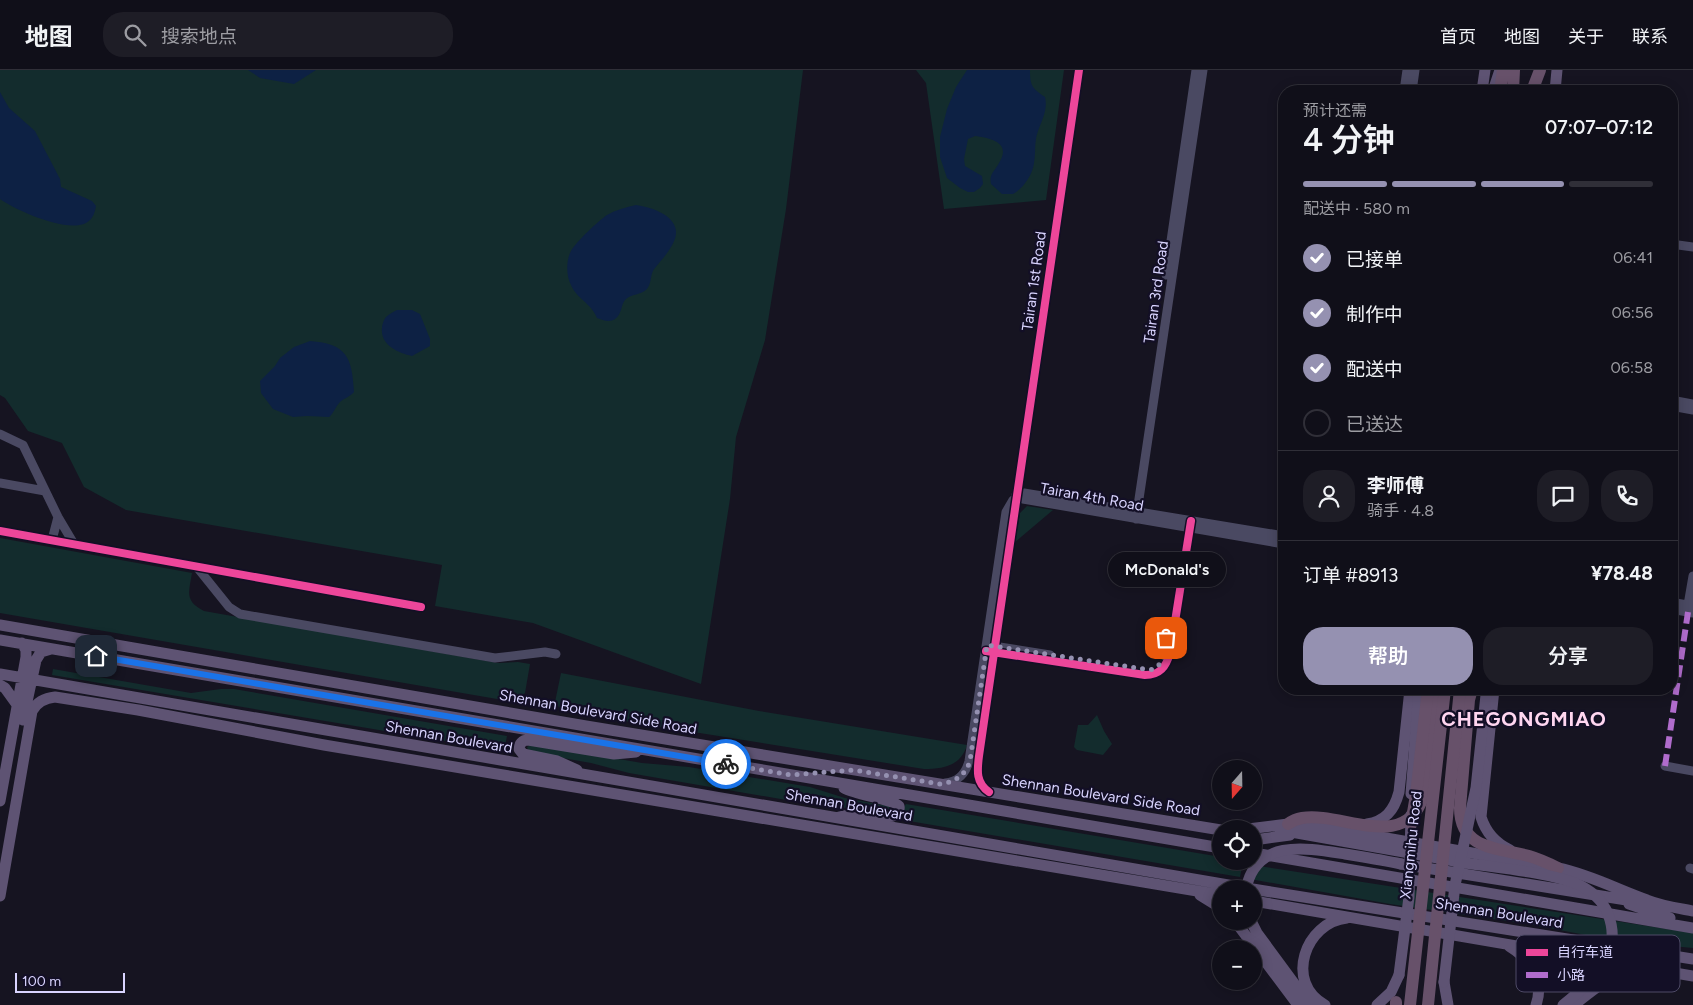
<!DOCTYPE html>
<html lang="zh">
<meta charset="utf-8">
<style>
:root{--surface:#100f19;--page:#1e1d26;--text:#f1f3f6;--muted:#9c9ca2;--line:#302f38;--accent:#9591b1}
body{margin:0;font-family:Figtree,"Noto Sans SC",sans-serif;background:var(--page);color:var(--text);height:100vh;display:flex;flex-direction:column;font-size:19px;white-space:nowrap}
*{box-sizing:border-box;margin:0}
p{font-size:16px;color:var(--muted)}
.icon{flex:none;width:28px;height:28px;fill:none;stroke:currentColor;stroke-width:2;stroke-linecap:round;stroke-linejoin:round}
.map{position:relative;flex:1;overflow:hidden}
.drawer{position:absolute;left:1278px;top:15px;width:400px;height:610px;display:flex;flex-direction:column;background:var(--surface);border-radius:20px;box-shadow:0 2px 12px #0003,0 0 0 1px var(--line)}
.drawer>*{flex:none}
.needle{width:32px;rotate:200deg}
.buttons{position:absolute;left:1212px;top:690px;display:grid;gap:10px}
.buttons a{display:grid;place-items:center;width:50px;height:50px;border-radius:50%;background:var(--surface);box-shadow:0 2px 12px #0003,0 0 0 1px var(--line);font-size:25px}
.scale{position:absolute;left:15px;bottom:12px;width:110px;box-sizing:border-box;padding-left:5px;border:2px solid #d9d4ff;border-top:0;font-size:14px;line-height:18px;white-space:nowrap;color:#d9d4ff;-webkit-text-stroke:4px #130f26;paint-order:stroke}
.pin{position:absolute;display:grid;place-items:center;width:42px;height:42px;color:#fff;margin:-21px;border-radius:10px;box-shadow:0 2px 8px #0006}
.courier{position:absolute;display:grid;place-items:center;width:50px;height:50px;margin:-25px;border:4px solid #1a73e8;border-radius:50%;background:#fff;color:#222;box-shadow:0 1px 6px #0007}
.bubble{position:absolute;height:35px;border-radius:18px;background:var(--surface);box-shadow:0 2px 12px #0003,0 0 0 1px var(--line);font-size:16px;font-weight:600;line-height:35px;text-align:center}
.summary em{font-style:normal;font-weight:600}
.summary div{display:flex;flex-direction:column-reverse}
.summary{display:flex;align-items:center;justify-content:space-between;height:85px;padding:0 25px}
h1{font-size:32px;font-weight:600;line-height:38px}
.bar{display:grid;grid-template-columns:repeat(4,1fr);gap:8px 5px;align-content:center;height:60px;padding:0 25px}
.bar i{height:6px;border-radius:4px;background:var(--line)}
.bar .selected{background:var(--accent)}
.bar p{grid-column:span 4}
.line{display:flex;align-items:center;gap:12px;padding:0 25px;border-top:1px solid var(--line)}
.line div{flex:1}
.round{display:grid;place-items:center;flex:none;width:52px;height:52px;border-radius:20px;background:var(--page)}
ol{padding:0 25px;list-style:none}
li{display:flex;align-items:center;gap:15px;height:55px}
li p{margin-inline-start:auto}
li .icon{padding:5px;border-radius:50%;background:var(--accent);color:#fff;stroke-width:4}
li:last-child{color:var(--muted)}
li i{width:28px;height:28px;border:2px solid var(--line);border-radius:50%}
.primary-button{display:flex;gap:10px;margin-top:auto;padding:10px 25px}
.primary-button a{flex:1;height:58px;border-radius:20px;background:var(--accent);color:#fff;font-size:20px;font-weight:600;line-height:58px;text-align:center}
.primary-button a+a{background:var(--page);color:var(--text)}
header{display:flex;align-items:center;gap:30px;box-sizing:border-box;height:70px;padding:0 25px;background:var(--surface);border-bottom:1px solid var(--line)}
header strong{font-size:24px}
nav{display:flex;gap:28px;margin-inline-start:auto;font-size:18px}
.search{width:350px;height:45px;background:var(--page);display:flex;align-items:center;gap:12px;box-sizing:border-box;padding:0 18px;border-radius:20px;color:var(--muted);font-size:19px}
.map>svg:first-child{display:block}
.green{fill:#132c2d}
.water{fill:#0d2144}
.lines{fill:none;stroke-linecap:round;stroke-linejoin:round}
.minor{stroke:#4a4962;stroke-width:9}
.major{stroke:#5e5373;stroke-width:11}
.highway{stroke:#67516a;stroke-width:12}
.major-bridge{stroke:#5e5373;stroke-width:11}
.highway-bridge{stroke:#67516a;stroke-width:12}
.quiet{stroke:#b06ccc;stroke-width:6;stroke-dasharray:12 6;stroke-linecap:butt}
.cycleway-casing{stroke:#130f26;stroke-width:11}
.cycleway{stroke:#ed469a;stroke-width:8}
.done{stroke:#9591b1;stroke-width:5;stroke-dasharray:0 9}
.route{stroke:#1a73e8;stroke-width:6}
.labels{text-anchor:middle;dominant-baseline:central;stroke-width:4.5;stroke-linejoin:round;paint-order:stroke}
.street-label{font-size:15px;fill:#d9d4ff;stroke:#130f26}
.district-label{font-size:20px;font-weight:bold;letter-spacing:1px;fill:#ffd6f0;stroke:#130f26}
.key{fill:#130f26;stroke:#4e4a67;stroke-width:1}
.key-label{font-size:14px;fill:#d9d4ff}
</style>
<header>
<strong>地图</strong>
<div class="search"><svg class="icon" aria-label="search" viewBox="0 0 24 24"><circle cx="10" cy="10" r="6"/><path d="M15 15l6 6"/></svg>搜索地点</div>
<nav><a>首页</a><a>地图</a><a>关于</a><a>联系</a></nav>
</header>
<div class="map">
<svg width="1693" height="935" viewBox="0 0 1693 935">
<rect width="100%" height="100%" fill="#161421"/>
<!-- green -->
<path class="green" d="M0,0H803L786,139L765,270L736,367L730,429L701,614L533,553L435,536L442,495L126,440L84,417L62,373L28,361L5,328L0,325Z
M916,0H1064L1046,130L944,139L926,13Z
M1027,436L1053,440L1015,472L1020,443Z
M0,468L192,503C189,522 184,531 204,541L498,593L518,592L530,594L525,623L514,632L0,543Z
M53,599L191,623L221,619H234L507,666L504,681L52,605Z
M561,603L759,641L967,675C961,696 943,699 924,699L562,641L555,632Z
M1097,645L1104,661L1112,674L1103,685L1077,680L1074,677L1078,655H1088Z
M532,674L642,693L689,697L810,717L845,728L888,736L892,740L886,743L798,732L629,703L591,693L529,682L527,677Z
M906,734L1221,787V791H1243L1240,807L903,750L904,737Z
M1253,795L1693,863V878L1617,871L1528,854L1390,834L1250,809Z"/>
<!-- water -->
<path class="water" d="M248,0H316L294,14L260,8Z
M967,0H1030C1030,16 1032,18 1045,27C1048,39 1042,50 1038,61C1034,72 1036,82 1034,93C1033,104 1023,119 1013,124H1002L991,114C989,104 994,102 999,93C1012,72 990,68 975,66L968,69L964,89L965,96L982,106L983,114L980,118L974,122H968L960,118L947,108L940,87V67L947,39L956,17Z
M0,22L9,38L35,61L60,109L61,117L92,131L96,136C95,141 94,146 90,150C74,167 15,140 0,129Z
M636,135C650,137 674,144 676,161C677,174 662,189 655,198C650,203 652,213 647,219C641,225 631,224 626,229C620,235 623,243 615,249C609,253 603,250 597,248C591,233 576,228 571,215C566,206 566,190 571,181C578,170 596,153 607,145C616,140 626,137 636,135Z
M397,240H412L420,244L430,269V276L412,286C398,283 380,275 382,258C382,255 384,249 386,247C389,244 393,242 397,240Z
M310,271C347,274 352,287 354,322C350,327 344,328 340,332C335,337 334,343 329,347L307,346L293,347L273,339L261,323L260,311L275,296L280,288L294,277Z"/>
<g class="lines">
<!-- minor -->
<path class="minor" d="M1404,21L1407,0
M1412,21L1415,0
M1671,174L1693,177
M1166,205L1196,0
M1671,330L1693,334
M1671,336L1693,340
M0,364L23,375L58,447L74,474
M0,413L45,421
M1016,425L1023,429L1284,474
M1016,425L1024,423L1284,466
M1136,449L1203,0
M0,461L421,537
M52,470L58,447
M196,496L229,537L240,544L495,588L545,582L556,584
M1671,532L1693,536
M1688,535L1693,506
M1671,539L1693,543
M987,575L1050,585
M986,581L1145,605C1160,605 1166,597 1170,583L1191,451
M1665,696L1693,701
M945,713C958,712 966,703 969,691L1006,442L1013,430
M989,722C976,713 977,701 979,686L1079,0
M1690,798L1693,799"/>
<!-- major -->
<path class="major" d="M1482,21L1485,0
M1493,21L1500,0
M1555,21L1557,0
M0,555L586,656L1221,760
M0,570L1221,778
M0,604L1240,817L1693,889
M0,615L5,618L18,636
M1494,619L1481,747C1486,763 1495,773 1510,780
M23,650L36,590L41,582L51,579
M577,700L557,691L523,684L519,679C519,674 522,670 528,670L614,684L636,682
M0,731L26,587V580L22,573
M839,747L861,742L893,746C897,745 900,741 899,736C893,729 856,725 844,718
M1367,754C1385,751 1394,741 1399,722L1410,619
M1248,759L1288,754L1317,756L1558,798C1591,805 1616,819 1647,830C1662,836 1677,838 1693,841
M1280,760L1466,793
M1254,770L1290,765
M1254,783L1693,858
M1401,794L1639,832
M1200,825L1221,838
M0,826L32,641C37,632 44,628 55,627L138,640L324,675L497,704L1221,825
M1254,831L1693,906
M1629,834L1670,848
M1235,851L1298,935
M1251,851L1257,863L1310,935
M1509,876C1530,889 1545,909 1536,935
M1444,912L1448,935
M1325,935C1284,913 1305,852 1347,848
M1377,935L1391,922L1399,905
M1574,935C1596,917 1611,904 1640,900"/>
<!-- highway -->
<path class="highway" d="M1500,21L1503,0
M1513,21L1514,0
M1472,619L1469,630L1460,738C1460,780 1499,778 1529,786C1539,789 1548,793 1558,798
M1288,754C1292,751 1296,749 1302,748C1340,741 1405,783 1423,727L1433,626
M1396,932V935"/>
<!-- major-bridge -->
<path class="major-bridge" d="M1411,724L1419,619
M1466,793C1499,798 1544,802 1575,813C1589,819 1602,829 1608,844C1624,885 1592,912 1563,935
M1246,819C1256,768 1307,778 1345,784C1363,787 1382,790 1401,794
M1399,905L1409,827L1411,745
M1444,912L1455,815L1476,718L1486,625"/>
<!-- highway-bridge -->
<path class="highway-bridge" d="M1532,21L1540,0
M1411,754L1416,725L1428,619
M1410,935L1445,619
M1428,935L1460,619"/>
<!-- quiet -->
<path class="quiet" d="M1665,696L1688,542"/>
<!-- cycleway casing -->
<g class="cycleway-casing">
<path id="cycleway" d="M0,461L421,537
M986,581L1145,605C1160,605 1166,597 1170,583L1191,451
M989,722C976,713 977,701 979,686L1079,0"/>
</g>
<!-- cycleway -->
<use href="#cycleway" class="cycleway"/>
</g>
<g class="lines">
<!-- done -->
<path class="done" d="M726,694L791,705L853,700L940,714C955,712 965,706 970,691L987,575L1150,600C1165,596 1164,582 1166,568"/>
<!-- route -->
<path class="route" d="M96,586L726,694"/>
</g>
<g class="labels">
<!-- street labels -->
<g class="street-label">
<text transform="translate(1034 211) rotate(-82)">Tairan 1st Road</text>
<text transform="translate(1156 222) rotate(-82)">Tairan 3rd Road</text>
<text transform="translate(1092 427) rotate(10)">Tairan 4th Road</text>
<text transform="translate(598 642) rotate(10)">Shennan Boulevard Side Road</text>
<text transform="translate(449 667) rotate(10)">Shennan Boulevard</text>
<text transform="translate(1101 725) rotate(9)">Shennan Boulevard Side Road</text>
<text transform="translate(849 735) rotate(10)">Shennan Boulevard</text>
<text transform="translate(1411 775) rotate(-84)">Xiangmihu Road</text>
<text transform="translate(1499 843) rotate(9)">Shennan Boulevard</text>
</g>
<!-- district labels -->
<g class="district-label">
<text x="1524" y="649">CHEGONGMIAO</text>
</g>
</g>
<!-- legend -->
<rect x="1516" y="865" width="164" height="57" rx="8" class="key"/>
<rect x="1526" y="879" width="22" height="7" fill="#ed469a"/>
<rect x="1526" y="902" width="22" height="6" fill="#b06ccc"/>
<g class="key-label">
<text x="1557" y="887">自行车道</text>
<text x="1557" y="910">小路</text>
</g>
</svg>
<div class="buttons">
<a><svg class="needle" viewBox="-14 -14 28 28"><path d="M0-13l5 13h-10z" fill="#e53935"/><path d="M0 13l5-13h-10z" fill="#9c9ca2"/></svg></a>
<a><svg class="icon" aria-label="locate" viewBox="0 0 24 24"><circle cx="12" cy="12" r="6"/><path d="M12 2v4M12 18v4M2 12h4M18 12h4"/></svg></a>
<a>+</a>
<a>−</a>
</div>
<div class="scale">100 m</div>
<div class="pin" style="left:1166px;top:568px;background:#ea580c"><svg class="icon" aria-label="bag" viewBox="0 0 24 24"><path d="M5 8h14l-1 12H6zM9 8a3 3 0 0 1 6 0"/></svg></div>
<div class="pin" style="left:96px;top:586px;background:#1f2937"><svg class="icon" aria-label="home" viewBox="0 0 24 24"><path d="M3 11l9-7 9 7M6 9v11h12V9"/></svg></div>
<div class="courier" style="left:726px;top:694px"><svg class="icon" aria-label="bike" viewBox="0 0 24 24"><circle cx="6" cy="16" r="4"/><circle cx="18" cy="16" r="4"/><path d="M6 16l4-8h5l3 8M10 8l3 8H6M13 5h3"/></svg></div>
<div class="bubble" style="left:1108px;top:482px;width:118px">McDonald's</div>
<section class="drawer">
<div class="summary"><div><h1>4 分钟</h1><p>预计还需</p></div><em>07:07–07:12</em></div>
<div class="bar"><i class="selected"></i><i class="selected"></i><i class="selected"></i><i></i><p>配送中 · 580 m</p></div>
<ol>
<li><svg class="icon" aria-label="check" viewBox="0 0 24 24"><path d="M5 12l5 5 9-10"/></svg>已接单<p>06:41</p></li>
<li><svg class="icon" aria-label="check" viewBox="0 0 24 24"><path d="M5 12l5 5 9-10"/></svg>制作中<p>06:56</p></li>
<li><svg class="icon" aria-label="check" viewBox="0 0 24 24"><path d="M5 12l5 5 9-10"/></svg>配送中<p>06:58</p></li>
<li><i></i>已送达</li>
</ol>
<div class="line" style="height:90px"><a class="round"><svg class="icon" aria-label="person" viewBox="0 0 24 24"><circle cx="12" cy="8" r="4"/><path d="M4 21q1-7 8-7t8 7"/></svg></a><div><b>李师傅</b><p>骑手 · 4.8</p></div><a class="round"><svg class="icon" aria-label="chat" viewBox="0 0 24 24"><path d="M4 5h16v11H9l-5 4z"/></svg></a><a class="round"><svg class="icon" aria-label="phone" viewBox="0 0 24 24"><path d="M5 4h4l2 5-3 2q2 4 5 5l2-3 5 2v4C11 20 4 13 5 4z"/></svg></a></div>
<div class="line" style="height:65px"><div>订单 #8913</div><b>¥78.48</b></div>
<div class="primary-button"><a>帮助</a><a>分享</a></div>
</section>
</div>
